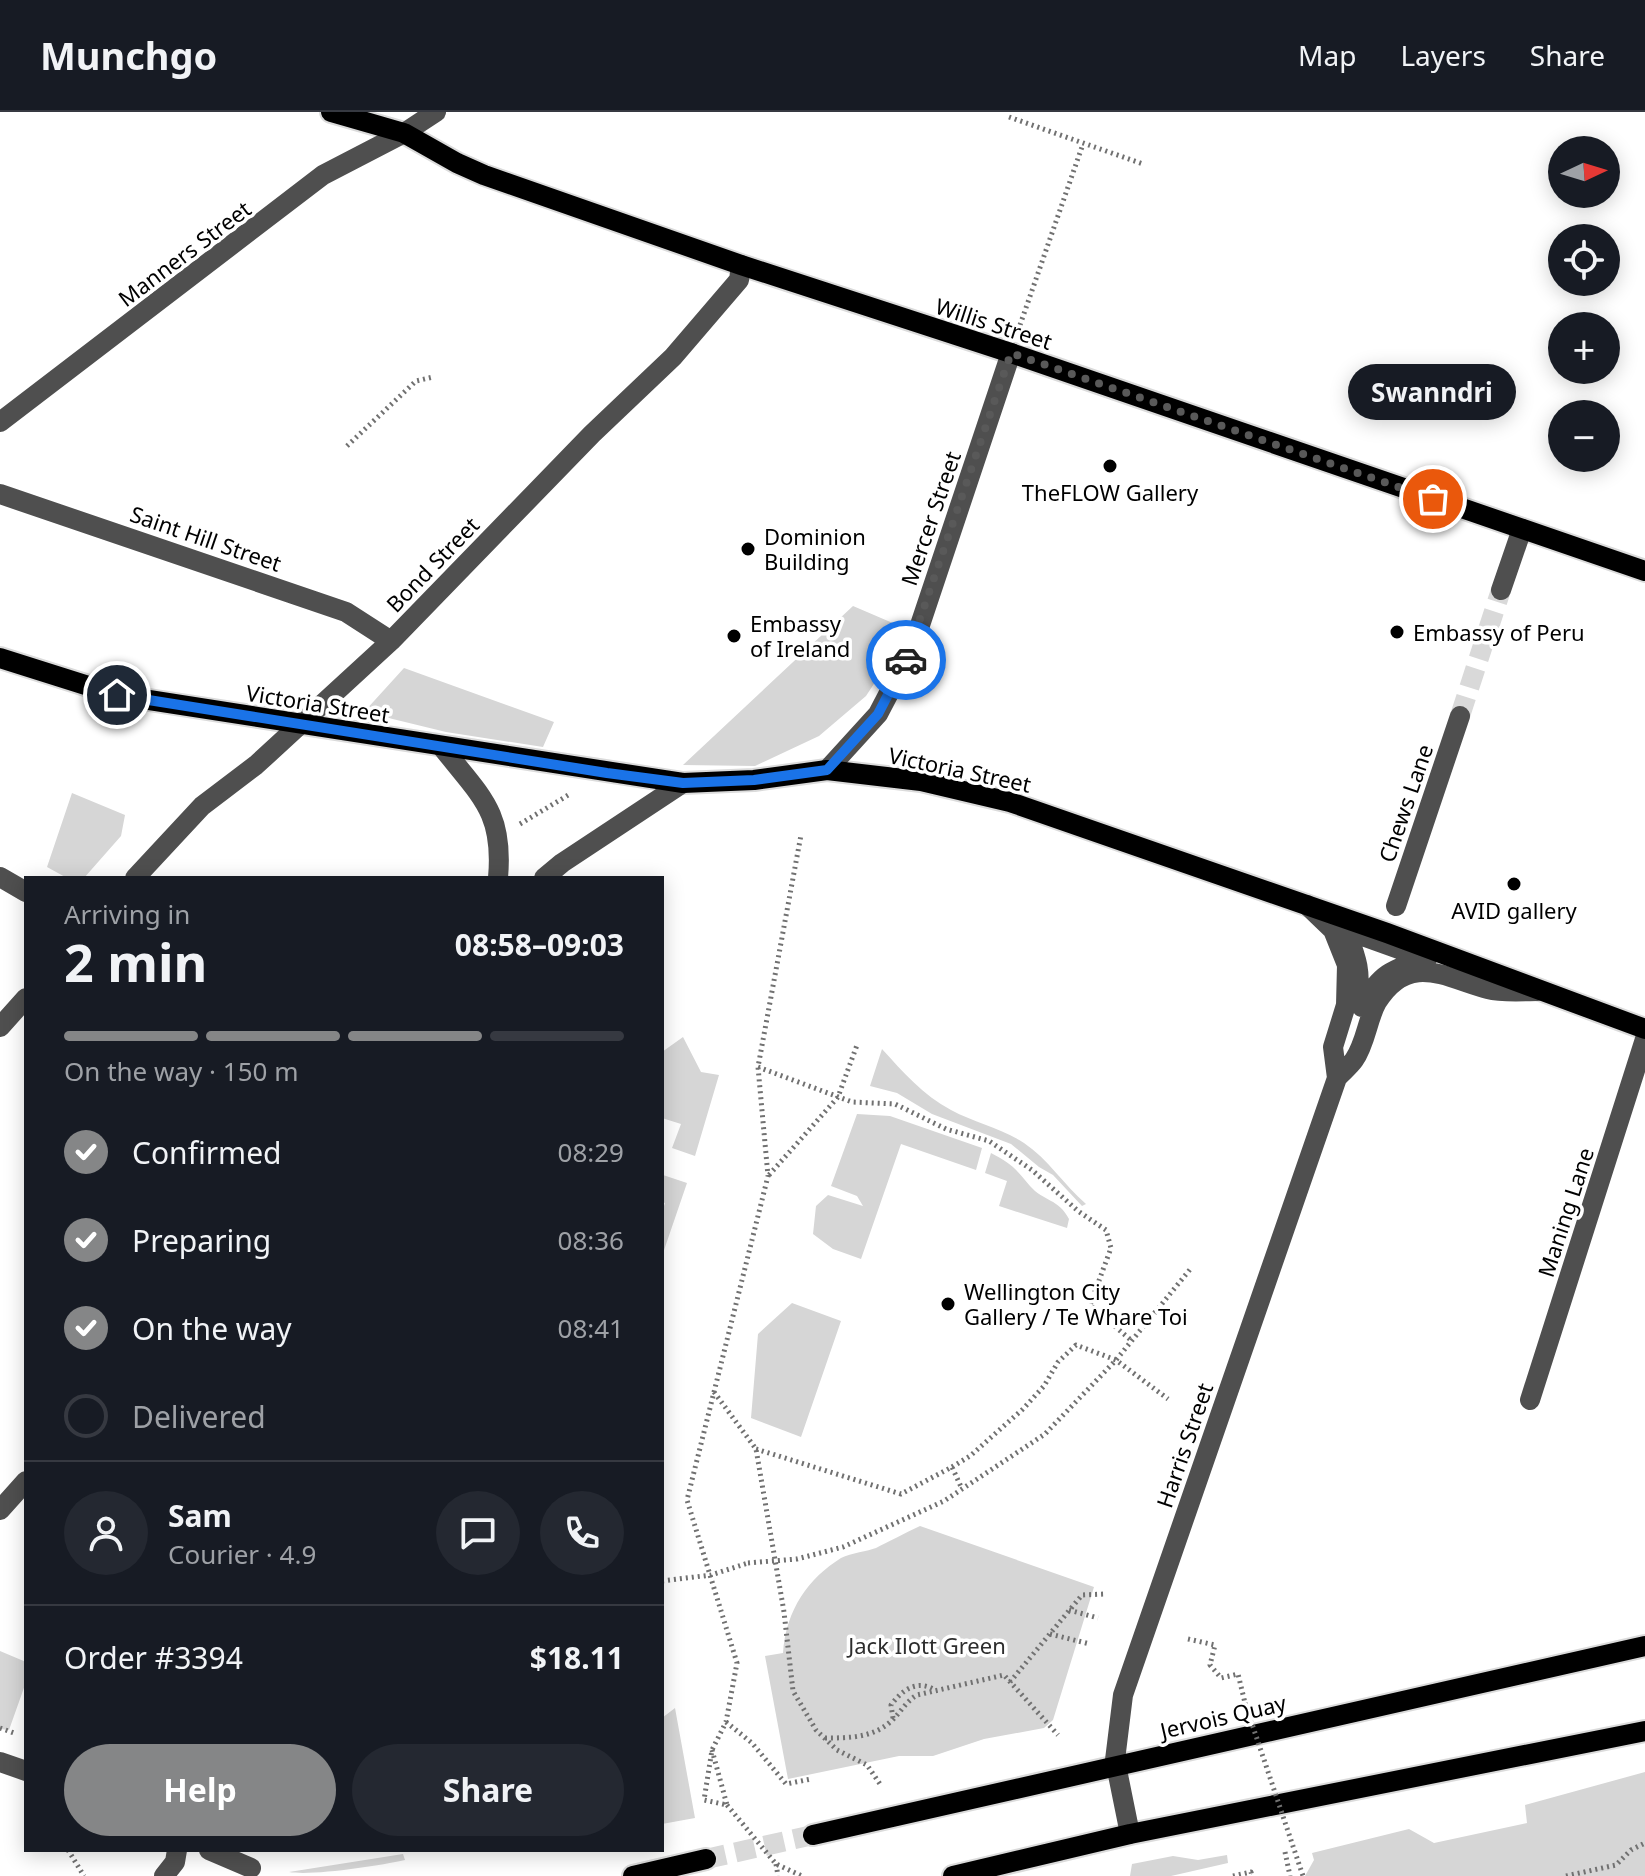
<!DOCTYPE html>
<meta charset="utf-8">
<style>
:root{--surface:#171b24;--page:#242831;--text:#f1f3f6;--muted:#9ea1a6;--line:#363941;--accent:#858687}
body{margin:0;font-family:"Noto Sans",sans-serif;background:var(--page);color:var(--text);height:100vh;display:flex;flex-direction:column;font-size:30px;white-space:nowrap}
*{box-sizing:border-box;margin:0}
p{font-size:26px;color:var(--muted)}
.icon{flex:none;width:44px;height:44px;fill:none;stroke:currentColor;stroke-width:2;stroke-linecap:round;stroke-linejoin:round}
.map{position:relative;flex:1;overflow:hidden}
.sheet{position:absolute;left:24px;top:764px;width:640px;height:976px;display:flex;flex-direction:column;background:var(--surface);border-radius:0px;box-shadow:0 4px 20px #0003}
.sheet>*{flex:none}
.needle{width:52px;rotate:86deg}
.tools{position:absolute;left:1548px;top:24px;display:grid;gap:16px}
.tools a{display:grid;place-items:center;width:72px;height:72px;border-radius:50%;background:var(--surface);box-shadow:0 4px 20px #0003;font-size:40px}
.pin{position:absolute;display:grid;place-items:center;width:68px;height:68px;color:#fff;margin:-34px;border:4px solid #fff;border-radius:50%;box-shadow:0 2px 8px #0007}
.courier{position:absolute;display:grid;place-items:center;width:80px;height:80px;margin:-40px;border:6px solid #1a73e8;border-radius:50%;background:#fff;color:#222;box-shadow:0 2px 10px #0007}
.bubble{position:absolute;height:56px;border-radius:28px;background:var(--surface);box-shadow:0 4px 20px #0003;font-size:26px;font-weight:700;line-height:56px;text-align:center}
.head em{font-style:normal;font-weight:700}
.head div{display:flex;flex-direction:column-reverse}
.head{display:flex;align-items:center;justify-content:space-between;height:136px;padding:0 40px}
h1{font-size:52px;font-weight:700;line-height:60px}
.bar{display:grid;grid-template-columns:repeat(4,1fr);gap:12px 8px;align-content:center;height:96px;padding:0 40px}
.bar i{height:10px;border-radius:6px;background:var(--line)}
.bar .selected{background:var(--accent)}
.bar p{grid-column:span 4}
.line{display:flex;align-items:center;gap:20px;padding:0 40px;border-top:2px solid var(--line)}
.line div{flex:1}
.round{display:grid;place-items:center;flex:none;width:84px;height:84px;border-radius:42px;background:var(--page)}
ol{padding:0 40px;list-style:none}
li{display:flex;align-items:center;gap:24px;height:88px}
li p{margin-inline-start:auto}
li .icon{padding:8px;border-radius:50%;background:var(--accent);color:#fff;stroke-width:4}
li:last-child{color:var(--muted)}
li i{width:44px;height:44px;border:4px solid var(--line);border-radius:50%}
.primary-button{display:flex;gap:16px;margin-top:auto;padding:16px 40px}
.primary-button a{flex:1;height:92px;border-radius:48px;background:var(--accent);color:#fff;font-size:32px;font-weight:700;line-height:92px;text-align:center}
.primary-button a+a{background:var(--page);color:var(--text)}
header{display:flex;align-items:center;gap:48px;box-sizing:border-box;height:112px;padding:0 40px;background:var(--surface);border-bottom:2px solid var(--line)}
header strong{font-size:38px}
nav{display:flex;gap:44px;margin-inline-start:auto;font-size:28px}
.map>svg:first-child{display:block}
.green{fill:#d6d6d6}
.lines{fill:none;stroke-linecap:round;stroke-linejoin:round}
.minor-tunnel{stroke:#d9d9d9;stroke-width:20;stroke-dasharray:20 10;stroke-linecap:butt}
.major-tunnel{stroke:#d9d9d9;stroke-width:20;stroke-dasharray:20 10;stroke-linecap:butt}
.major-casing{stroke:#dbdbdb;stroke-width:24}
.path{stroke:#717171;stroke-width:5;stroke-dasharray:2 4;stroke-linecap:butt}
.minor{stroke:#4f4f4f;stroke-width:20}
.major{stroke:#000;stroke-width:20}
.path-bridge{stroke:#717171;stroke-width:5;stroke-dasharray:2 4;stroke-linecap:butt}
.done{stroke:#595959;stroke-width:8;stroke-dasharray:0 14.4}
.route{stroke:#1a73e8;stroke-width:10}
.poi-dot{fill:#000;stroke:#fff;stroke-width:3}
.labels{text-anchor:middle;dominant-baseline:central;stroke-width:7;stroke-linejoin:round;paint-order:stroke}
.street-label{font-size:22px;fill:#000;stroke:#fff}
.poi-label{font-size:22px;fill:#000;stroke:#fff;text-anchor:start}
.park-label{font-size:22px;fill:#2d2d2d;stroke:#fff}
</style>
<header>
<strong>Munchgo</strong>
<nav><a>Map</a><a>Layers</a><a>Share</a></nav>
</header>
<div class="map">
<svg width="1645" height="1764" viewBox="0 0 1645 1764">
<rect width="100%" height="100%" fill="#fff"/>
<!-- green -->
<path class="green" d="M853,494L895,512L898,535L866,584L819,624L755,654L683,653Z
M404,556L554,610L543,635L446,620L364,600Z
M72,681L125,703L121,724L84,766H67L47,755Z
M683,925L701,960L719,963L695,1044L672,1036L681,1012L662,1006V940Z
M882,937C903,960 923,983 951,998C975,1011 1001,1016 1024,1031C1048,1047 1064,1073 1086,1092L1082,1094L1053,1063L1039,1055L1011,1032L932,1002L897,981L870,974Z
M857,1002L890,1004L982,1036L976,1058L901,1032L861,1147L833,1137L813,1122L816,1094L828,1083L863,1094L857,1084L831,1074Z
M991,1041C1011,1051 1017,1058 1030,1074C1043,1089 1059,1087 1069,1107L1067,1116L999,1094L1007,1069L985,1061Z
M663,1063L687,1071L662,1144V1100L665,1091L662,1090Z
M792,1191L841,1209L801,1325L751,1306L758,1222Z
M920,1414L1094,1475L1053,1608L1044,1616L984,1627L933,1644H899L788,1667L765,1544L783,1541C786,1497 809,1466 841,1446C851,1441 868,1439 876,1436C888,1430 905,1421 920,1414Z
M0,1539L26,1550V1570L9,1618L0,1617Z
M675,1596L695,1706L662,1712V1606Z
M1645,1660V1764H1305L1314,1748L1312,1741L1409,1717L1434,1731L1527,1711L1525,1693Z
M403,1742L405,1748C378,1754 312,1764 289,1760Z
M1227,1743L1228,1751L1171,1764H1130L1132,1752L1173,1744L1198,1748Z"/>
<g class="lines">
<!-- minor-tunnel -->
<path class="minor-tunnel" d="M1460,604L1501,478"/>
<!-- major-tunnel -->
<path class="major-tunnel" d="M706,1747L813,1723"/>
<!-- major casing -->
<g class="major-casing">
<path id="major" d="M331,0L404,21L457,51L484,63L741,153L1011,241L1645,459
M0,546L117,583L683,671L754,668L827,658L921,669L1010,690L1387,821L1645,917
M813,1723L1645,1534
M633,1764L706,1747
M953,1764L1130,1722L1645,1619"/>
</g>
<!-- path -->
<path class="path" d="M1009,5L1143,52
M1020,213L1083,32
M347,334L416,269L433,265
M520,712L570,682
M758,955L852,990L895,992L946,1017L989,1029L1032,1058L1078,1099L1106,1118L1111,1136L1090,1193L1132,1229
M769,1063L838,985L857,933
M714,1280L756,1337L784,1500L793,1579L816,1618L837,1638L867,1653L880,1672
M756,1337L901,1382L952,1355L962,1377
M952,1355L970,1344L1023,1297L1044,1274L1058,1250L1076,1233L1116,1248L1168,1287
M662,1469L711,1463L748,1451
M1069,1498L1098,1506
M1050,1522L1090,1532
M1188,1527L1215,1533L1210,1553L1221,1566L1238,1562L1245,1591
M1010,1570L1082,1483L1105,1482
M893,1606L891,1593C902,1578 917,1567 935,1578
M726,1610L752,1631L786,1672L811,1667
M0,1616L14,1621
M825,1626C847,1626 871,1626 889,1611C900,1602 905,1590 917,1583L1004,1563L1058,1623
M712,1638L727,1693L704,1688L712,1638L726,1610L737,1551L687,1388L768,1064L758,955L801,723
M68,1738L84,1764
M1285,1740L1290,1764
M776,1752L778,1764
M1233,1764L1251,1760L1252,1764
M1566,1764L1616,1753L1631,1738L1645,1731"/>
<!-- minor -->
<path class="minor" d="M0,310L323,63L404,21L436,0
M0,382L346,500L391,529
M1501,478L1522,417
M442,635C480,684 504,699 498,766
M827,658L878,602L912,537L1011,241
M0,765L26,780
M135,766L202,694L256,653L391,529L592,322L673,245L739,168L741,153
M544,766L562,751L683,671
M1307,793L1333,818L1347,853L1346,893L1333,935L1337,966
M1396,794L1460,604
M1346,818L1427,847C1392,857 1379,862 1362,895L1357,889C1362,859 1356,845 1346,818Z
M0,915L26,886
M1530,1288L1645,927
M0,1398L26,1369
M0,1650L26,1659
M1130,1722L1115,1648L1123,1583L1337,966C1342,960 1349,955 1354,948C1366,931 1367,908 1377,890C1409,839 1446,866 1488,877C1503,881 1522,879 1538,879
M209,1738L251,1756
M164,1764L175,1750L177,1738"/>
<!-- major -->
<use href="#major" class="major"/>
<!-- path-bridge -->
<path class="path-bridge" d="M748,1451L797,1447L843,1435L944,1389L1045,1322L1116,1248L1192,1155
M1245,1591L1303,1764
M727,1693L776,1752L802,1764"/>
</g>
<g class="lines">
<!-- done -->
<path class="done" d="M906,548L1011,241L1433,387"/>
<!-- route -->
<path class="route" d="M117,583L607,661L683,671L754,668L827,658L878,602L906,548"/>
</g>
<!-- markers -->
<g class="poi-dot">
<circle cx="1110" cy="354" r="8"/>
<circle cx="748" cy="437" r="8"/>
<circle cx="1397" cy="520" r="8"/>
<circle cx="734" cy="524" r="8"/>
<circle cx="1514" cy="772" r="8"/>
<circle cx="948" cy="1192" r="8"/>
</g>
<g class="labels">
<!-- street labels -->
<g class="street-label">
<text transform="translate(184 141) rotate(-37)">Manners Street</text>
<text transform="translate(994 211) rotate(18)">Willis Street</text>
<text transform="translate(930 406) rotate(-71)">Mercer Street</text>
<text transform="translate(206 426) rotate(19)">Saint Hill Street</text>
<text transform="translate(432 452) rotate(-46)">Bond Street</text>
<text transform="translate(318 591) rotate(9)">Victoria Street</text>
<text transform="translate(960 657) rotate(12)">Victoria Street</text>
<text transform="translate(1405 691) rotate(-71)">Chews Lane</text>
<text transform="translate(1565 1100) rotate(-72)">Maning Lane</text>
<text transform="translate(1184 1333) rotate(-71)">Harris Street</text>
<text transform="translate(1223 1604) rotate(-13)">Jervois Quay</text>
</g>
<!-- poi labels -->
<g class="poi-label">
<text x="1110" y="380" text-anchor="middle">TheFLOW Gallery</text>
<text x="764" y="424">Dominion<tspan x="764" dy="25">Building</tspan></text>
<text x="750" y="511">Embassy<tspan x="750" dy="25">of Ireland</tspan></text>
<text x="1413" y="520">Embassy of Peru</text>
<text x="1514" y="798" text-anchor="middle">AVID gallery</text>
<text x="964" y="1179">Wellington City<tspan x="964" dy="25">Gallery / Te Whare Toi</tspan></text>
</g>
<!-- park labels -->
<g class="park-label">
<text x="927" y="1533">Jack Ilott Green</text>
</g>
</g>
</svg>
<div class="tools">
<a><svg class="needle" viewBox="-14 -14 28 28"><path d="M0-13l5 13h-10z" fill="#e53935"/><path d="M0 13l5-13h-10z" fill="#9ea1a6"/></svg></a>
<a><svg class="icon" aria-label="locate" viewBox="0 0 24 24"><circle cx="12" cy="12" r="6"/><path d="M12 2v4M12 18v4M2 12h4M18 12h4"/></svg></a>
<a>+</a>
<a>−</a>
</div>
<div class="pin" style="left:1433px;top:387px;background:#ea580c"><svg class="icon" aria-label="bag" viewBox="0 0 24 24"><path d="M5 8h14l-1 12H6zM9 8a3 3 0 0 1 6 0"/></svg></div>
<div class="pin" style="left:117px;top:583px;background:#1f2937"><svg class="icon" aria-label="home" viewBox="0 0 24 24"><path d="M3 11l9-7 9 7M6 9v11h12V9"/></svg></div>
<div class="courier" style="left:906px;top:548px"><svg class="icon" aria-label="car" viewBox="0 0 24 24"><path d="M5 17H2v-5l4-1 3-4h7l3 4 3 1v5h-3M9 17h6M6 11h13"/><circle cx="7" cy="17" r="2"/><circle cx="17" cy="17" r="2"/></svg></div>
<div class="bubble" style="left:1348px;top:252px;width:168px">Swanndri</div>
<section class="sheet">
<div class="head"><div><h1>2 min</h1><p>Arriving in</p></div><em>08:58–09:03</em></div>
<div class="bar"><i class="selected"></i><i class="selected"></i><i class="selected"></i><i></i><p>On the way · 150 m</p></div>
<ol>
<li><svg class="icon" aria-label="check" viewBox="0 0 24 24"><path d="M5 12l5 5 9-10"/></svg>Confirmed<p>08:29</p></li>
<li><svg class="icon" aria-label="check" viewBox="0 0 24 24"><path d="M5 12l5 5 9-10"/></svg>Preparing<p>08:36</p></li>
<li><svg class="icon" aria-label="check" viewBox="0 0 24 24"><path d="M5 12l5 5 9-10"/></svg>On the way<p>08:41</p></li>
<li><i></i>Delivered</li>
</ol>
<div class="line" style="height:144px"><a class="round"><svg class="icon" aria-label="person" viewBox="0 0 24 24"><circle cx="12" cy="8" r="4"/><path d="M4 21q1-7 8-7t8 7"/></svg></a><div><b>Sam</b><p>Courier · 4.9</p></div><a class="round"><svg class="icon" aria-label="chat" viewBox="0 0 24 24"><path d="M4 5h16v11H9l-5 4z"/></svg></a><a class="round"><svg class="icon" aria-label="phone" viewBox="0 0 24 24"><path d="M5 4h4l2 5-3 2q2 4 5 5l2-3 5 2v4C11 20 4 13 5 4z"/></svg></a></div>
<div class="line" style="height:104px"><div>Order #3394</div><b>$18.11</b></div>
<div class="primary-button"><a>Help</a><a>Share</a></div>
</section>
</div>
